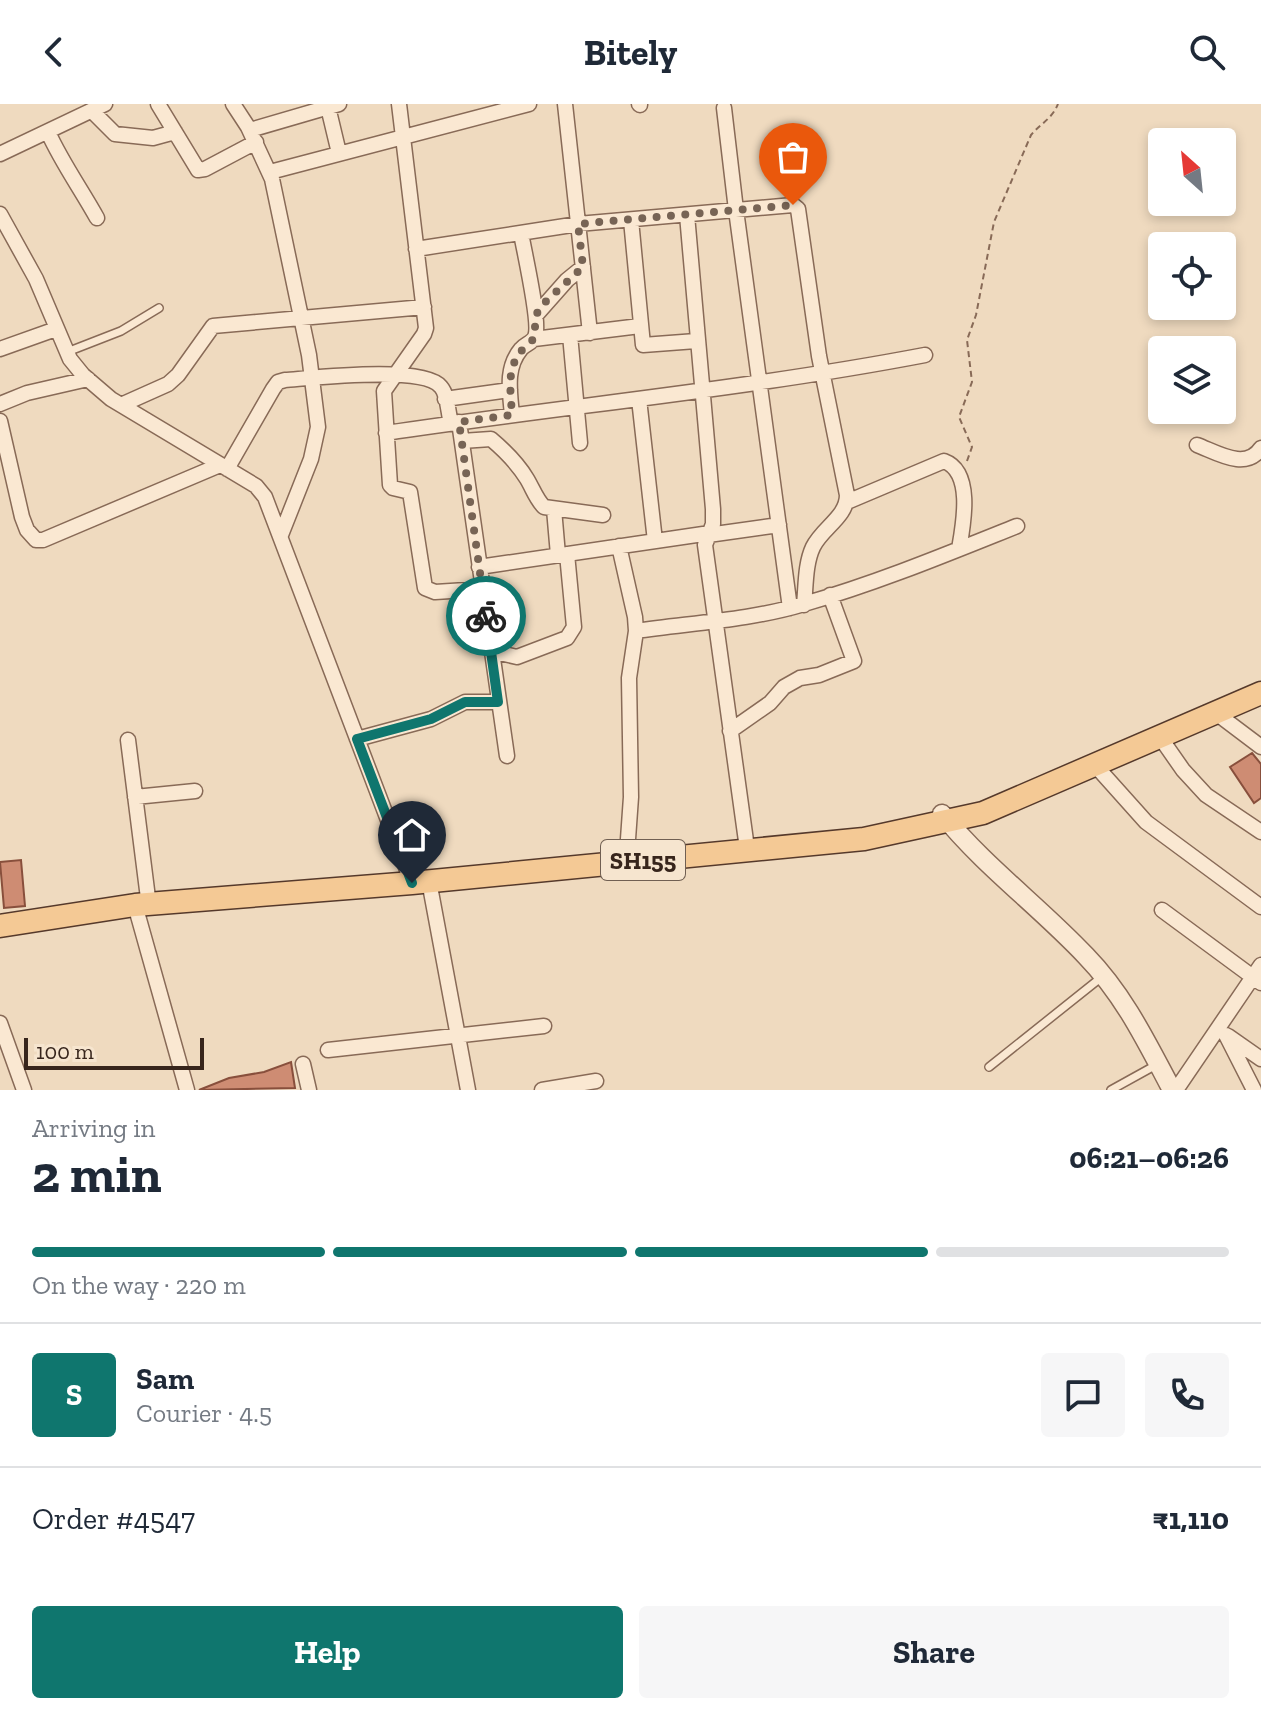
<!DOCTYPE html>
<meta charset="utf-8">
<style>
:root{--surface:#fff;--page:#f6f6f7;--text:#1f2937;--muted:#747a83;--line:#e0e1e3;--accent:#0f766e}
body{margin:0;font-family:"Zilla Slab",serif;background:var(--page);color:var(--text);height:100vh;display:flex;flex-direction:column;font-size:30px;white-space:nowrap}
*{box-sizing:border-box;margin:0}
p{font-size:26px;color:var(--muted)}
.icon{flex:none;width:44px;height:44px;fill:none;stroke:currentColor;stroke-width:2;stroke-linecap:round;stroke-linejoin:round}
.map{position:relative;height:986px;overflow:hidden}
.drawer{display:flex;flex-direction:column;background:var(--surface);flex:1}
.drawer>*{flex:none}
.needle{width:52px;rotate:333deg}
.fabs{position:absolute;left:1148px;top:24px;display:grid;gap:16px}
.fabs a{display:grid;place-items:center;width:88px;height:88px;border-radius:8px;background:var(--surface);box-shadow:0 4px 12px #0003;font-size:40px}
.scale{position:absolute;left:24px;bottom:20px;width:180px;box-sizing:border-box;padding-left:8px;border:4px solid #37251c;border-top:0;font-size:22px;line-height:28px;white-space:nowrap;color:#37251c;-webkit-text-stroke:6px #f6e5cf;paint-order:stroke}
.pin{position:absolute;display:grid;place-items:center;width:68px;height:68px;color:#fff;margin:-82px -34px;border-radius:50% 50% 50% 0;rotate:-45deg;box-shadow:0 0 8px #0007}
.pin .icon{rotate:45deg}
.courier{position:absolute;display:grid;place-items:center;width:80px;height:80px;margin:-40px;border:6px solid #0f766e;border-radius:50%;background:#fff;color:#222;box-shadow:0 2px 10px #0007}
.overview em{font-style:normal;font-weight:700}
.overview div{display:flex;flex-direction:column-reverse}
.overview{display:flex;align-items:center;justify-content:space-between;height:136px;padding:0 32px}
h1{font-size:52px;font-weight:700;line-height:60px}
.bar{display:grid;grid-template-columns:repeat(4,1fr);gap:12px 8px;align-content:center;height:96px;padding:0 32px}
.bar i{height:10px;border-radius:6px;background:var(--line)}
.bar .current{background:var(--accent)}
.bar p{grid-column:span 4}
.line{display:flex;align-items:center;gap:20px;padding:0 32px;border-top:2px solid var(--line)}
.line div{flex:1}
.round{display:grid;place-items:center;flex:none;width:84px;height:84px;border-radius:8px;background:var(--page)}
.primary-button{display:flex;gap:16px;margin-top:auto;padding:16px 32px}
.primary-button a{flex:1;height:92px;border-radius:8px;background:var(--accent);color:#fff;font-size:32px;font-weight:700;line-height:92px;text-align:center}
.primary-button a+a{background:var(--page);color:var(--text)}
header{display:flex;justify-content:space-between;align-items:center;height:104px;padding:0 32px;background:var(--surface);font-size:36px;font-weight:700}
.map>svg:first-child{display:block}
.building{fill:#ce8c73;stroke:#884f3c;stroke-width:2}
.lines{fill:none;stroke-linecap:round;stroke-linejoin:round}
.service-casing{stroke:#886a57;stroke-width:10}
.minor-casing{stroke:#886a57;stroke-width:17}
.tertiary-casing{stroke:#886a57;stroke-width:21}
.primary-casing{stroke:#55392b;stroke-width:25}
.path{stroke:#886a57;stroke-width:2;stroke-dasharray:6 4;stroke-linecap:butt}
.service{stroke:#fae8d2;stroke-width:7}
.minor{stroke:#fae8d2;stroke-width:14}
.tertiary{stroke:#fae8d2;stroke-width:18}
.primary{stroke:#f4c995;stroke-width:22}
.done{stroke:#776455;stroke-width:8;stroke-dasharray:0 14.4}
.route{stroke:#0f766e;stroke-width:10}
.labels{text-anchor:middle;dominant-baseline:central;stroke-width:7;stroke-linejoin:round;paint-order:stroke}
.shield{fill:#f6e5cf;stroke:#705f52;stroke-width:2}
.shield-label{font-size:24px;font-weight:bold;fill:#37251c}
</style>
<header><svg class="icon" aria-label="back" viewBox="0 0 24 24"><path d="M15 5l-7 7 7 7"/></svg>Bitely<svg class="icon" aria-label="search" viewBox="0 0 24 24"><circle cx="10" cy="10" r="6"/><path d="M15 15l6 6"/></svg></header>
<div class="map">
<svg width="1261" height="986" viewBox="0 0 1261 986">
<rect width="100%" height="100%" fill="#efdabf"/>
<!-- building -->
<path class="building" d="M1252,649L1261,660V694L1254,699L1230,663Z
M21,756L25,802L4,804L0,758Z
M291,958L295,984L199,986L229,974L264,968Z"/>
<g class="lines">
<!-- service casing -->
<g class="service-casing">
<path id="service" d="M67,248L121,227L159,204
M989,963L1103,872
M1111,986L1158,960"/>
</g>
<!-- minor casing -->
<g class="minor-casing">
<path id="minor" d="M158,0L198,66L205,65L256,38
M233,0L248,23L272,75L309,251L318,323L311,355L281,431
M399,0L426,224L424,230L384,287L390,381L393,384L410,388L425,484L435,488L482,485
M565,0L590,229
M639,0L640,1
M328,3L339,49
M724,4L736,106L790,504
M92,7L115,30L153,34L175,28
M250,26L339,0
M48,28C62,59 81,85 97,114
M0,50L105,0
M270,68L529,0
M0,110L36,175L70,255L83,271L111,295L256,382L265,393L412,779
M687,111L713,405V420L705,441L746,737
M631,116L643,241L696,237
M416,145L578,120L793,101L798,105L819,252L847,391C847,413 822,424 813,443C805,460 806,482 804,501
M536,211L567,176L583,163
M570,231L580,339
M534,235L640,222
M0,245L56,225
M445,295L510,286
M639,295L655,437
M0,300L27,289L88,275
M121,301L168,280L178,271L213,222L424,203
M512,311C510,288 505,264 521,245C525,240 532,239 535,233C541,220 524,147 521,129
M0,317L22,413L27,426L36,436H43L220,361
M459,318L507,652
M386,329C566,302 747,285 925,251
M462,337L491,335C504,346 518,360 527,375C533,385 536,395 544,403L603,411
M1197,341C1218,349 1246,367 1261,344
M227,365L273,285L278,278L285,276C313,274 424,261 441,283C448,291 448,309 451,319
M847,398L944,357C974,368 963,422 959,445
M554,405L558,451
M708,431L779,421
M619,442L635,513L636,527L629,574L631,693L627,749
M479,463L710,429
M636,527C690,519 752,516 804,500C877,479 947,450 1017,422
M491,547L517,553L567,534L574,523L567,450
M1216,609L1261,643
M730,627L770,599L784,583L800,574L819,571L854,557L830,491
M1160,633L1183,666L1206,691L1261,728
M357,635L431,615L465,598H498
M128,636L148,794
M1095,661L1146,718L1261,803
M135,693L195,687
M429,777L468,986
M135,801L187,986
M1162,806L1261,879
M0,919L24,986
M1226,931L1254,986
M1228,932L1261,955
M328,946L544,922
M303,960L309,986
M542,986L596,977
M1176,986L1261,861"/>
</g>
<!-- tertiary casing -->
<g class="tertiary-casing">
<path id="tertiary" d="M942,710C985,763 1040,803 1086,852C1124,891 1147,939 1172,986"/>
</g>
<!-- primary casing -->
<g class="primary-casing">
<path id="primary" d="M0,822L135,801L412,779L864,735L983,709L1261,589"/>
</g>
<!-- path -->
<path class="path" d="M967,357L972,343L959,313L972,278L967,236L976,211L994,118L1031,31C1041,19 1052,15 1058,0"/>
<!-- service -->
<use href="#service" class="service"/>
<!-- minor -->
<use href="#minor" class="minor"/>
<!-- tertiary -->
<use href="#tertiary" class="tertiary"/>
<!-- primary -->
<use href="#primary" class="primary"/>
</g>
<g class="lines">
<!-- done -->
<path class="done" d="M486,512L459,318L512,311C510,277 505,257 534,235L536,211L542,201L583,163L578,120L793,101"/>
<!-- route -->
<path class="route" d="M412,779L357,635L431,615L465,598H498L486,512"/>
</g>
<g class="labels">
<!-- shield labels -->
<rect class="shield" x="601" y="736" width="84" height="40" rx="6"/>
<g class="shield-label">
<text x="643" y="756">SH155</text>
</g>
</g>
</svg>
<div class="fabs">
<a><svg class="needle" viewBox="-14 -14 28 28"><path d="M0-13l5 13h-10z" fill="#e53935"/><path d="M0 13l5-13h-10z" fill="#747a83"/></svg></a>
<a><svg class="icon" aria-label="locate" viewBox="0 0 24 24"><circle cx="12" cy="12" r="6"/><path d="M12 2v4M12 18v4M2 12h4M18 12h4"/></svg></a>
<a><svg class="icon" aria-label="layers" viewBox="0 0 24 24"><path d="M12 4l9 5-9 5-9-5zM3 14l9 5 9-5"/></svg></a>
</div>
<div class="scale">100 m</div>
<div class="pin" style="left:793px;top:101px;background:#ea580c"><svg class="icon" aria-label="bag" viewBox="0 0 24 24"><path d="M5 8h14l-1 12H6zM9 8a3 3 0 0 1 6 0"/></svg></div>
<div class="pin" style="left:412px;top:779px;background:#1f2937"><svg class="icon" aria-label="home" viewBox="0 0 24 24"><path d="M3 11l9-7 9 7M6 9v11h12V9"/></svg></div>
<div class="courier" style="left:486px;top:512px"><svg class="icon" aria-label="bike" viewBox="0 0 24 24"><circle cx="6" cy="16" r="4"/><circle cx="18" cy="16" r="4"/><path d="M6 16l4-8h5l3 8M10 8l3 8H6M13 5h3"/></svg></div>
</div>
<section class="drawer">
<div class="overview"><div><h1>2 min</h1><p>Arriving in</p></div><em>06:21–06:26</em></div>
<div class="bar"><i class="current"></i><i class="current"></i><i class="current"></i><i></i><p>On the way · 220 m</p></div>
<div class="line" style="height:144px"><b class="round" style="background:var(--accent);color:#fff">S</b><div><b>Sam</b><p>Courier · 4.5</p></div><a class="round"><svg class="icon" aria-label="chat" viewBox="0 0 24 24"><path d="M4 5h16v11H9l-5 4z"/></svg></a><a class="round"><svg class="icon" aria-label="phone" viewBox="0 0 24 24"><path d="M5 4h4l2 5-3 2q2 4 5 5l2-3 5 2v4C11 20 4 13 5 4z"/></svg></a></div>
<div class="line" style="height:104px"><div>Order #4547</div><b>₹1,110</b></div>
<div class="primary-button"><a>Help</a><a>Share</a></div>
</section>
